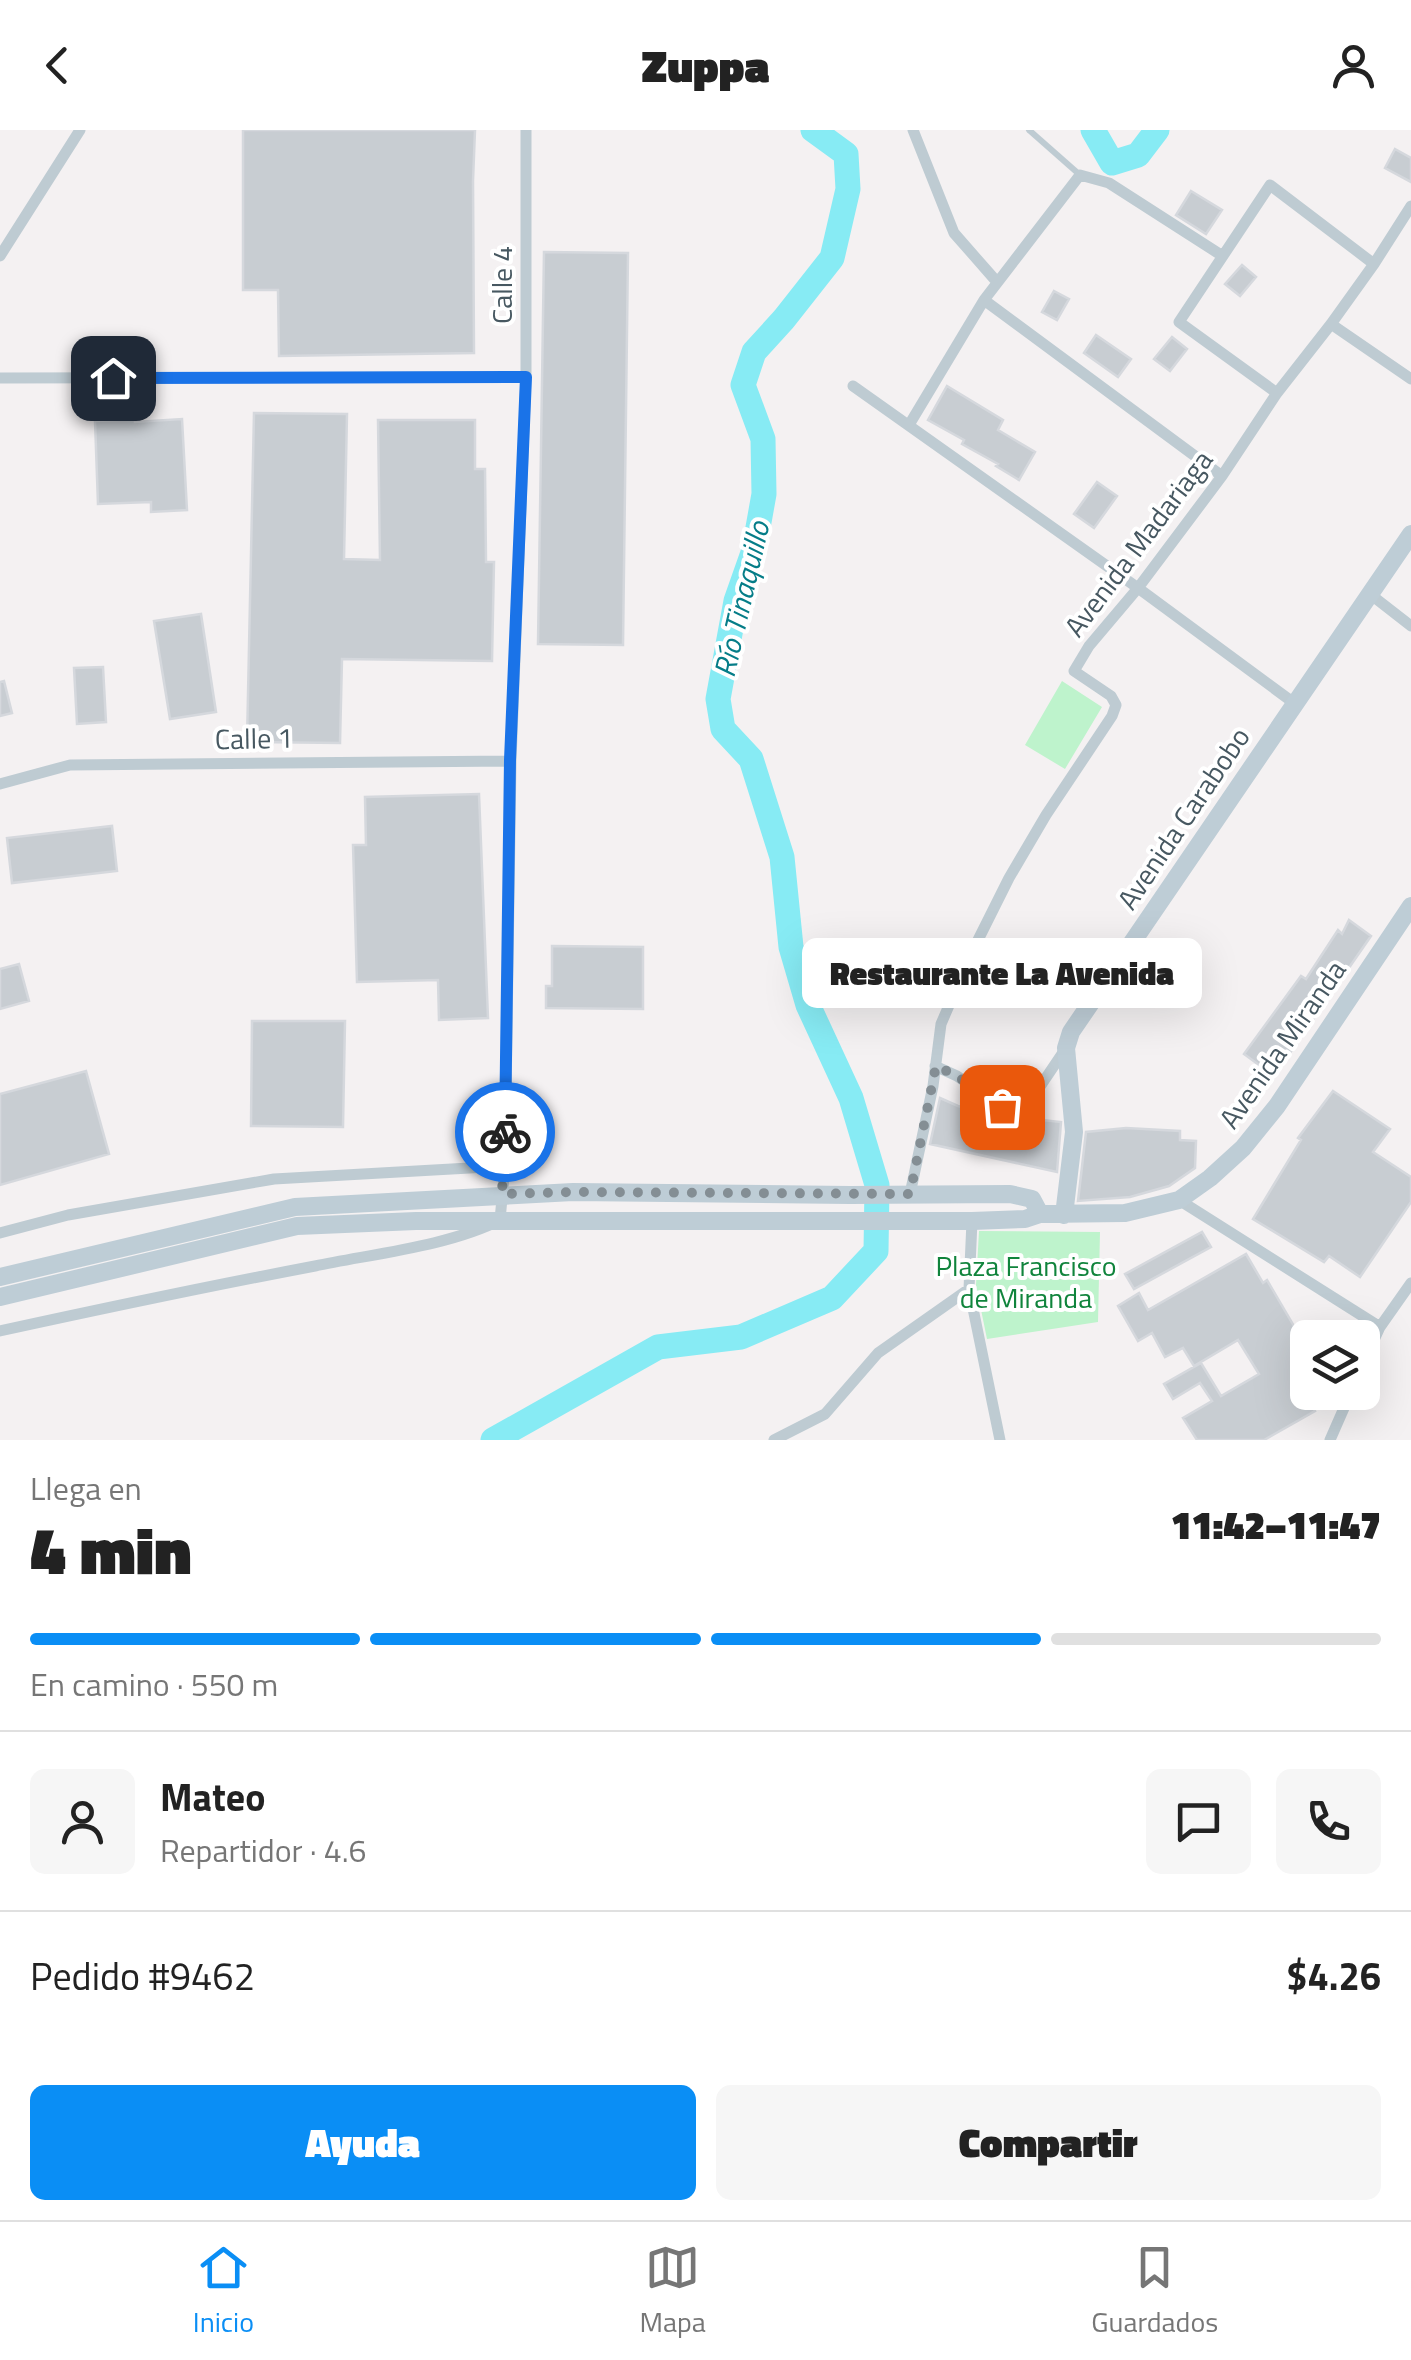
<!DOCTYPE html>
<html lang="es">
<meta charset="utf-8">
<style>
:root{--surface:#fff;--page:#f6f6f6;--text:#222;--muted:#767676;--line:#e0e0e0;--accent:#0a8ef5}
body{margin:0;font-family:"Titillium Web",sans-serif;background:var(--page);color:var(--text);height:100vh;display:flex;flex-direction:column;font-size:38px;white-space:nowrap}
*{box-sizing:border-box;margin:0}
p{font-size:32px;color:var(--muted)}
.icon{flex:none;width:55px;height:55px;fill:none;stroke:currentColor;stroke-width:2;stroke-linecap:round;stroke-linejoin:round}
.map{position:relative;height:1310px;overflow:hidden}
.panel{display:flex;flex-direction:column;background:var(--surface);flex:1}
.panel>*{flex:none}
.fabs{position:absolute;left:1290px;top:1190px;display:grid;gap:20px}
.fabs a{display:grid;place-items:center;width:90px;height:90px;border-radius:15px;background:var(--surface);box-shadow:0 10px 40px #0002;font-size:50px}
.pin{position:absolute;display:grid;place-items:center;width:85px;height:85px;color:#fff;margin:-42px;border-radius:20px;box-shadow:0 5px 15px #0006}
.courier{position:absolute;display:grid;place-items:center;width:100px;height:100px;margin:-50px;border:8px solid #1a73e8;border-radius:50%;background:#fff;color:#222;box-shadow:0 2px 12px #0007}
.bubble{position:absolute;height:70px;border-radius:15px;background:var(--surface);box-shadow:0 10px 40px #0002;font-size:32px;font-weight:800;line-height:70px;text-align:center}
.head em{font-style:normal;font-weight:800}
.head div{display:flex;flex-direction:column-reverse}
.head{display:flex;align-items:center;justify-content:space-between;height:170px;padding:0 30px}
h1{font-size:65px;font-weight:800;line-height:75px}
.bar{display:grid;grid-template-columns:repeat(4,1fr);gap:15px 10px;align-content:center;height:120px;padding:0 30px}
.bar i{height:12px;border-radius:8px;background:var(--line)}
.bar .selected{background:var(--accent)}
.bar p{grid-column:span 4}
.line{display:flex;align-items:center;gap:25px;padding:0 30px;border-top:2px solid var(--line)}
.line div{flex:1}
.round{display:grid;place-items:center;flex:none;width:105px;height:105px;border-radius:15px;background:var(--page)}
.cta{display:flex;gap:20px;margin-top:auto;padding:20px 30px}
.cta a{flex:1;height:115px;border-radius:15px;background:var(--accent);color:#fff;font-size:40px;font-weight:800;line-height:115px;text-align:center}
.cta a+a{background:var(--page);color:var(--text)}
header{display:flex;justify-content:space-between;align-items:center;height:130px;padding:0 30px;background:var(--surface);font-size:45px;font-weight:800}
.dock{display:flex;justify-content:space-around;align-items:center;height:140px;border-top:2px solid var(--line);background:var(--surface);font-size:28px;color:var(--muted)}
.dock a{display:grid;justify-items:center;gap:5px}
.dock .selected{color:var(--accent)}
.map>svg:first-child{display:block}
.green{fill:#bef3cc}
.lines{fill:none;stroke-linecap:round;stroke-linejoin:round}
.river{stroke:#87ebf4;stroke-width:25}
.building{fill:#c8cdd2;stroke:#d5d8dd;stroke-width:2.5}
.lane{stroke:#becbd2;stroke-width:6}
.street{stroke:#becbd2;stroke-width:11}
.secondary{stroke:#becdd6;stroke-width:18}
.done{stroke:#848e94;stroke-width:10;stroke-dasharray:0 18}
.route{stroke:#1a73e8;stroke-width:12}
.labels{text-anchor:middle;dominant-baseline:central;stroke-width:8;stroke-linejoin:round;paint-order:stroke}
.street-label{font-size:28px;fill:#475861;stroke:#fff}
.park-label{font-size:28px;fill:#10843c;stroke:#fff}
.water-label{font-size:30px;font-style:italic;fill:#057d88;stroke:#fff}
</style>
<header><svg class="icon" aria-label="back" viewBox="0 0 24 24"><path d="M15 5l-7 7 7 7"/></svg>Zuppa<svg class="icon" aria-label="person" viewBox="0 0 24 24"><circle cx="12" cy="8" r="4"/><path d="M4 21q1-7 8-7t8 7"/></svg></header>
<div class="map">
<svg width="1411" height="1310" viewBox="0 0 1411 1310">
<rect width="100%" height="100%" fill="#f4f1f2"/>
<!-- green -->
<path class="green" d="M1062,551L1102,577L1065,639L1025,615Z
M979,1101L1100,1102L1098,1192L987,1209L976,1155Z"/>
<g class="lines">
<!-- river -->
<path class="river" d="M1093,0L1112,33L1138,25L1157,0
M493,1310L658,1217L741,1207L832,1168L876,1121L877,1055L851,968L808,875L791,817L782,727L751,629L723,599L718,569L736,471L754,420L764,364L763,309L743,255L754,222L784,189L832,128L848,59L846,24L813,0"/>
</g>
<!-- building -->
<path class="building" d="M243,0H475L473,51L474,223L279,226L278,160H243Z
M1395,19L1411,28V52L1385,38Z
M1191,61L1222,80L1206,104L1176,85Z
M544,122L628,123L623,515L538,514Z
M1242,135L1256,147L1240,166L1225,154Z
M1054,161L1069,169L1057,190L1042,182Z
M1096,205L1131,229L1118,247L1084,223Z
M1172,207L1187,219L1170,241L1154,229Z
M947,256L1003,290L998,300L1035,322L1019,350L996,336L998,334L962,314L964,310L928,290Z
M254,283L347,284L344,429L380,430L378,290H475V339H485L486,432H494L492,531L342,529L340,613L247,612Z
M135,289V292L182,289L187,380L151,382V372L98,374L95,291Z
M1097,352L1117,366L1094,398L1074,384Z
M201,484L216,582L170,589L154,491Z
M103,537L106,592L77,594L74,538Z
M4,551L12,583L0,586V552Z
M479,664L488,888L439,890L438,850L357,852L353,715H366L365,667Z
M112,696L117,741L12,753L7,708Z
M1349,790L1371,806L1274,946L1244,924L1301,846L1306,849L1338,800L1342,804Z
M552,816L643,817V879L546,878V856H552Z
M19,834L29,871L0,879V839Z
M252,891H345L343,997L251,996Z
M86,941L109,1024L0,1055V964Z
M1333,961L1390,999L1373,1022L1411,1047V1072L1360,1147L1329,1126L1324,1132L1253,1089L1301,1010L1298,1008Z
M940,968L958,976L1016,990L1024,988L1061,992L1057,1042L930,1014Z
M1126,998L1180,1001V1010L1196,1011L1195,1038L1169,1056L1130,1067L1078,1071L1086,1002Z
M1202,1102L1211,1117L1134,1159L1125,1144Z
M1246,1124L1263,1153L1267,1150L1308,1220V1238L1294,1246L1315,1281L1264,1310H1197L1183,1288L1212,1271L1200,1253L1173,1269L1164,1254L1201,1233L1221,1266L1259,1244L1238,1210L1194,1236L1183,1218L1165,1227L1152,1203L1138,1211L1118,1176L1139,1163L1148,1180Z"/>
<g class="lines">
<!-- lane -->
<path class="lane" d="M1029,0L1080,45"/>
<!-- street -->
<path class="street" d="M913,0L954,103L997,152
M0,126L80,0
M984,170L1080,45L1109,53L1221,125
M1331,194L1411,249
M0,248L526,247
M853,256L1138,458L1294,573
M1277,263L1179,192L1270,55L1374,134
M909,295L984,170L1222,346
M1370,464L1411,496
M0,654L70,635L511,631
M935,936L957,946L1002,977L1018,981L1031,970L1066,918
M910,1064L933,956L941,894L972,822L1009,748L1046,685L1112,586L1116,575L1111,566L1074,541L1089,516L1138,458L1222,346L1277,263L1331,194L1374,134L1411,76
M1179,1070L1380,1197
M0,1103L68,1085L274,1049L505,1036
M969,1159L1000,1310
M0,1201C105,1178 210,1156 315,1136C372,1124 449,1116 500,1090L505,1036L511,631L526,247V0
M1362,1236L1380,1197L1411,1153
M774,1310L825,1284L878,1223L969,1159L972,1091
M1330,1310L1351,1262"/>
<!-- secondary -->
<path class="secondary" d="M1064,1085L1074,1002L1066,918L1071,902L1411,404
M0,1147L295,1077L573,1062L850,1065L1010,1064L1032,1069L1040,1084
M0,1167L297,1096L416,1091H972L1025,1089L1040,1084L1125,1083L1179,1070L1210,1048L1243,1018L1277,976L1411,776"/>
</g>
<g class="lines">
<!-- done -->
<path class="done" d="M505,1002L502,1064L573,1062L910,1064L936,936L957,946L1002,977"/>
<!-- route -->
<path class="route" d="M113,248L526,247L510,630L505,1002"/>
</g>
<g class="labels">
<!-- street labels -->
<g class="street-label">
<text transform="translate(501 155) rotate(-90)">Calle 4</text>
<text transform="translate(1138 413) rotate(-53)">Avenida Madariaga</text>
<text transform="translate(254 608) rotate(-1)">Calle 1</text>
<text transform="translate(1183 688) rotate(-56)">Avenida Carabobo</text>
<text transform="translate(1282 914) rotate(-55)">Avenida Miranda</text>
</g>
<!-- park labels -->
<g class="park-label">
<text x="1026" y="1135">Plaza Francisco<tspan x="1026" dy="32">de Miranda</tspan></text>
</g>
<!-- water labels -->
<g class="water-label">
<text transform="translate(741 469) rotate(-77)">Río Tinaquillo</text>
</g>
</g>
</svg>
<div class="fabs">
<a><svg class="icon" aria-label="layers" viewBox="0 0 24 24"><path d="M12 4l9 5-9 5-9-5zM3 14l9 5 9-5"/></svg></a>
</div>
<div class="pin" style="left:1002px;top:977px;background:#ea580c"><svg class="icon" aria-label="bag" viewBox="0 0 24 24"><path d="M5 8h14l-1 12H6zM9 8a3 3 0 0 1 6 0"/></svg></div>
<div class="pin" style="left:113px;top:248px;background:#1f2937"><svg class="icon" aria-label="home" viewBox="0 0 24 24"><path d="M3 11l9-7 9 7M6 9v11h12V9"/></svg></div>
<div class="courier" style="left:505px;top:1002px"><svg class="icon" aria-label="bike" viewBox="0 0 24 24"><circle cx="6" cy="16" r="4"/><circle cx="18" cy="16" r="4"/><path d="M6 16l4-8h5l3 8M10 8l3 8H6M13 5h3"/></svg></div>
<div class="bubble" style="left:802px;top:808px;width:400px">Restaurante La Avenida</div>
</div>
<section class="panel">
<div class="head"><div><h1>4 min</h1><p>Llega en</p></div><em>11:42–11:47</em></div>
<div class="bar"><i class="selected"></i><i class="selected"></i><i class="selected"></i><i></i><p>En camino · 550 m</p></div>
<div class="line" style="height:180px"><a class="round"><svg class="icon" aria-label="person" viewBox="0 0 24 24"><circle cx="12" cy="8" r="4"/><path d="M4 21q1-7 8-7t8 7"/></svg></a><div><b>Mateo</b><p>Repartidor · 4.6</p></div><a class="round"><svg class="icon" aria-label="chat" viewBox="0 0 24 24"><path d="M4 5h16v11H9l-5 4z"/></svg></a><a class="round"><svg class="icon" aria-label="phone" viewBox="0 0 24 24"><path d="M5 4h4l2 5-3 2q2 4 5 5l2-3 5 2v4C11 20 4 13 5 4z"/></svg></a></div>
<div class="line" style="height:130px"><div>Pedido #9462</div><b>$4.26</b></div>
<div class="cta"><a>Ayuda</a><a>Compartir</a></div>
</section>
<nav class="dock">
<a class="selected"><svg class="icon" aria-label="home" viewBox="0 0 24 24"><path d="M3 11l9-7 9 7M6 9v11h12V9"/></svg>Inicio</a>
<a><svg class="icon" aria-label="map" viewBox="0 0 24 24"><path d="M3 6l6-2 6 2 6-2v14l-6 2-6-2-6 2zM9 4v14M15 6v14"/></svg>Mapa</a>
<a><svg class="icon" aria-label="saved" viewBox="0 0 24 24"><path d="M7 4h10v16l-5-4-5 4z"/></svg>Guardados</a>
</nav>
